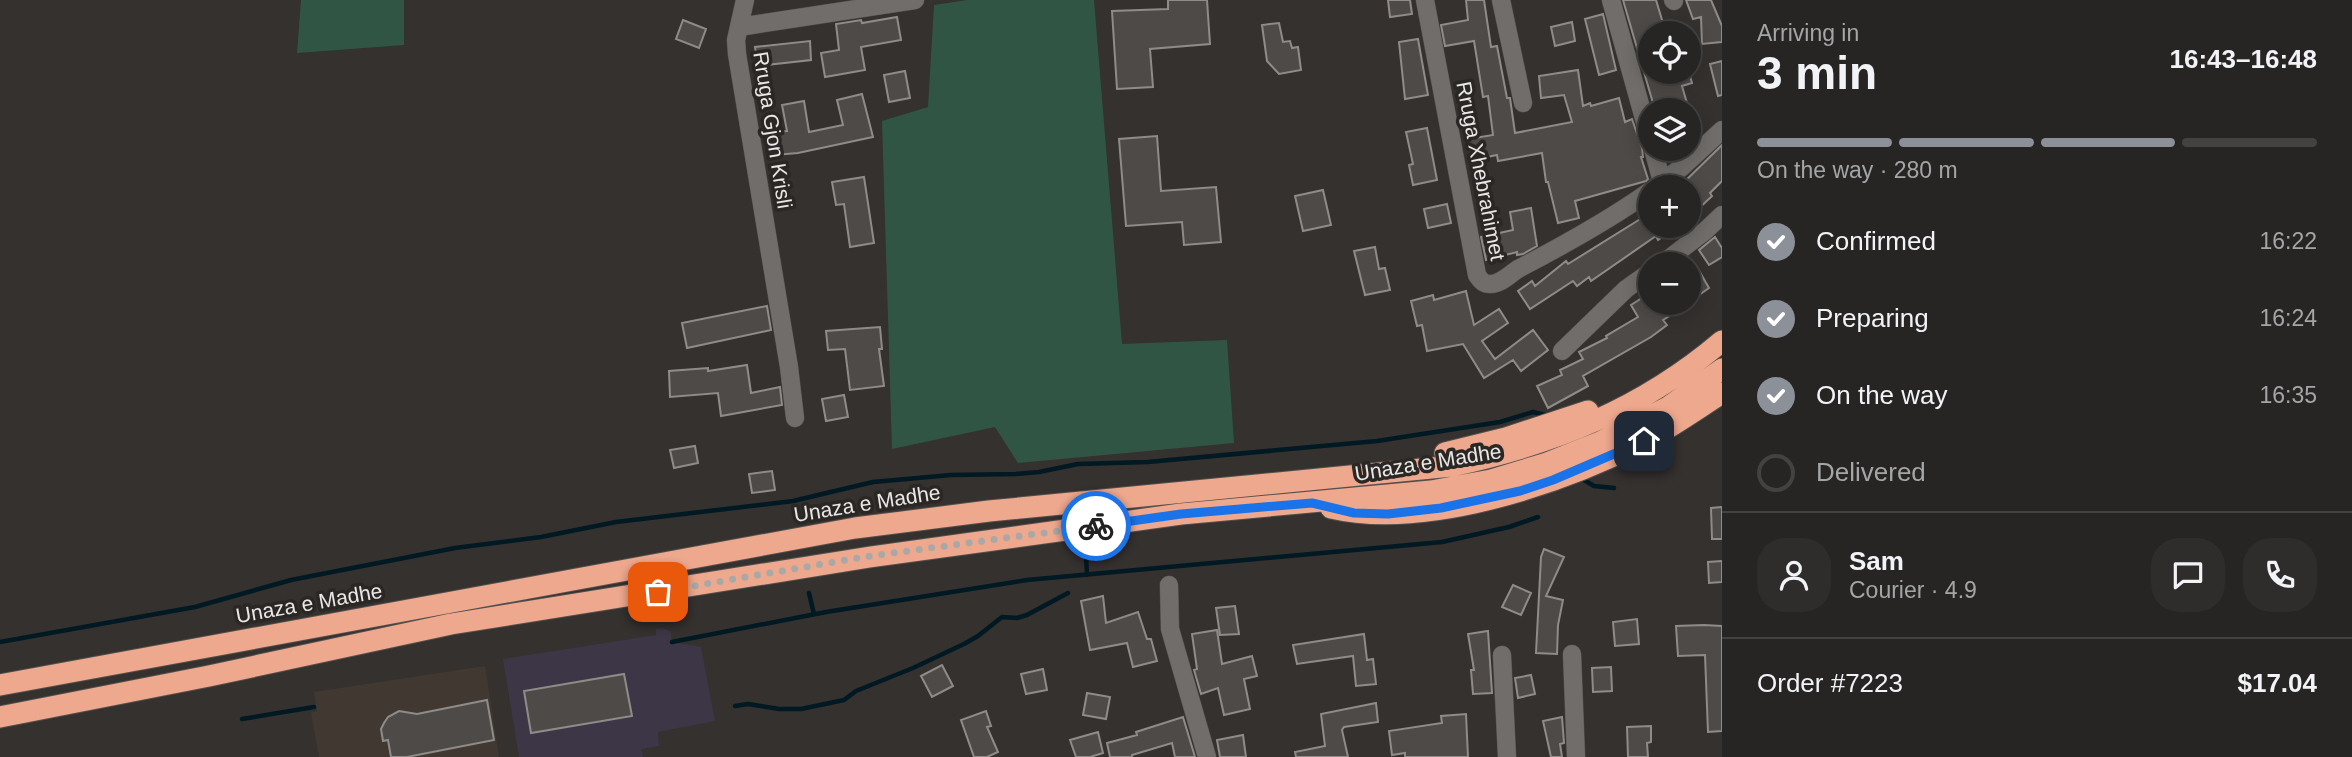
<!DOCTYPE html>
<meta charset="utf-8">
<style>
:root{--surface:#272523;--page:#2f2d2b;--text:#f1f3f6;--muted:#a4a5a6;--line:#434241;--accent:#8c9099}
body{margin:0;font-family:Helvetica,sans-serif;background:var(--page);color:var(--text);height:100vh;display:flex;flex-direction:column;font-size:26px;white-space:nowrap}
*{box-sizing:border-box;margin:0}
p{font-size:23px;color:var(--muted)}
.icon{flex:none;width:38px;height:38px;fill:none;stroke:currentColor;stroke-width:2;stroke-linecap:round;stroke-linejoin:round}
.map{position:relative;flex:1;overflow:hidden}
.panel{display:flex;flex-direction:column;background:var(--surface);width:630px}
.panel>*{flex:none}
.buttons{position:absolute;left:1638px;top:21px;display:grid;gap:14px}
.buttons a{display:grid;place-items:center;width:63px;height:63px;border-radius:50%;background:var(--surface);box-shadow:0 4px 18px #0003,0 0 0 2px var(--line);font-size:35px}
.pin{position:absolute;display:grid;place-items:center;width:60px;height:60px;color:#fff;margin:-30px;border-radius:14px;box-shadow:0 4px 10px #0006}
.courier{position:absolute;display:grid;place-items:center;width:70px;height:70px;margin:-35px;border:5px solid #1a73e8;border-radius:50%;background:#fff;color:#222;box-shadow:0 2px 9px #0007}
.headline em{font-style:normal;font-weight:800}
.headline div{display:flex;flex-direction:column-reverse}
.headline{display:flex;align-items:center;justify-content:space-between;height:119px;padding:0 35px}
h1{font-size:46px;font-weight:800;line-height:52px}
.bar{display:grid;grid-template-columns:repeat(4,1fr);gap:10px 7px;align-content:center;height:84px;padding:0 35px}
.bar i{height:9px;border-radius:5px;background:var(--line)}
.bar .active{background:var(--accent)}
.bar p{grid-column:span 4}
.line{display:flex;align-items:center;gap:18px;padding:0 35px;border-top:2px solid var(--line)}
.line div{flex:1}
.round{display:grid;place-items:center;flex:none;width:74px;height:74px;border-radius:28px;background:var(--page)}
ol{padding:0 35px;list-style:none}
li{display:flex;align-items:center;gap:21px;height:77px}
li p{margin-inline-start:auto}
li .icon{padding:7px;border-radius:50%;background:var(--accent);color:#fff;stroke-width:4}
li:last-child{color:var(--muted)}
li i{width:38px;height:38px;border:4px solid var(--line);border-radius:50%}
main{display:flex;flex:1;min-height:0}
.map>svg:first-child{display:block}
.built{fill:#413832}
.education{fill:#3c3647}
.green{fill:#315545}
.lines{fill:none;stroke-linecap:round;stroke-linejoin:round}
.stream{stroke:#001922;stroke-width:4.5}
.building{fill:#4e4a48;stroke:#8f8b88;stroke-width:2}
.minor-casing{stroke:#524f4d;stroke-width:19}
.highway-casing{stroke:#524f4d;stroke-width:23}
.minor{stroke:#706d6a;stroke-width:18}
.highway{stroke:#eea88e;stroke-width:21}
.done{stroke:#aaa8a6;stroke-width:7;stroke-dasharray:0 12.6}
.route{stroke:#1a73e8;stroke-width:9}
.labels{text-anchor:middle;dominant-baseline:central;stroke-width:7;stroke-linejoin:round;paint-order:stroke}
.street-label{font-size:21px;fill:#eae8e6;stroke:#2a2725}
</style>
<main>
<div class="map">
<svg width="1722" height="757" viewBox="0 0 1722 757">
<rect width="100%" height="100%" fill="#34312f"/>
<!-- built -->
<path class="built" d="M485,666L499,757H319L311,713L317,711L314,692Z"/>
<!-- education -->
<path class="education" d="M663,628L671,632L672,642L701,647L715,721L658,732L659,746L641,749L643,757H519L503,659L656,635V629Z"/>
<!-- green -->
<path class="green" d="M301,0H404V45L297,53Z
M967,0H1094L1122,344L1227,340L1234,443L1018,463L995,427L892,449L882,121L928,107L934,5Z"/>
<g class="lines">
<!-- stream -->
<path class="stream" d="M1584,480L1594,486L1614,488
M1086,556L1087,575
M809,593L814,614
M0,642L195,607L291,580L455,548L541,537L616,522L793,501L873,482L951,475L1016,474L1039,472L1078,464L1148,462L1377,441L1500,422L1533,412L1545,415
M672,642L826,612L1027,580L1442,542L1509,527L1538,517
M735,706L748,704L779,709H801L844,700L856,691L913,668L964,644L978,636L1002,617L1017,618L1027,615L1068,593
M242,719L314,707"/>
</g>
<!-- building -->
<path class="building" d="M1168,0H1207L1210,44L1150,49L1153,87L1117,89L1112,11L1168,9Z
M1388,0H1410L1412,14L1390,17Z
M1466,0H1484L1491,47L1497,46L1507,98H1510L1515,133L1572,122L1564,95L1541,98L1539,76L1578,70L1583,106L1590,103L1591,106L1619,98L1625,122L1632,119L1642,148L1643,157H1641L1648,179L1646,181L1575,201L1579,218L1558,223L1548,182H1546L1542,153L1498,161L1497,155L1472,160L1468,139L1493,135L1488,96L1483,97L1474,41L1445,46L1441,25L1468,20Z
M1623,0H1656L1666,33H1650V72H1689L1692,83L1682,86L1689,110H1655Z
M1686,0H1711L1722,26V42L1702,44L1701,17L1693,19Z
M1603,14L1616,70L1599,75L1585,19Z
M897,17L901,40L861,47L865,70L825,77L821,53L839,50L836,24L861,20L862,23Z
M683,20L706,29L699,48L676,39Z
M1572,22L1575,41L1555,46L1551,27Z
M1279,23L1283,42L1290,41L1292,48L1298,47L1301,70L1279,74L1267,61L1262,25Z
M1418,39L1428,95L1405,99L1399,42Z
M810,41L811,60L758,66L755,47Z
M1722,61V95L1718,96L1710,64Z
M905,71L910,98L889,102L884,75Z
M862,94L873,137L798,153L775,155L773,132L787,131L782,105L804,101L809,132L843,125L837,100Z
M1427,128L1437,180L1413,185L1409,165L1413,164L1406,132Z
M1157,136L1161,191L1216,187L1221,242L1184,245L1182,222L1126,226L1119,139Z
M1722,145V181L1710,193L1712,196L1695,212L1689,204V187H1679Z
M864,177L874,243L850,247L844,204L836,205L832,182Z
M1323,190L1331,225L1303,231L1295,196Z
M1447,204L1451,223L1428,228L1424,209Z
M1531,208L1537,246L1523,254L1517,255V252L1486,260L1481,237L1513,230L1510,212Z
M1650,213V226H1678L1658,240L1656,236L1591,281L1589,277L1577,286L1573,281L1530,309L1518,291L1532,281L1535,286L1566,261L1568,264Z
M1715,237L1722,248V257L1709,265L1699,250Z
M1375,247L1379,269L1385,268L1390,290L1365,295L1354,251Z
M1697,267L1709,288L1689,302V273Z
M1466,291L1474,325L1499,309L1508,323L1482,341L1495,359L1533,330L1548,350L1521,371L1513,360L1484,378L1463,344L1427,351L1422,325L1417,326L1411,301L1433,295L1434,300Z
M1648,294L1650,303H1691L1663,320L1667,325L1651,337L1583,376L1588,386L1548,408L1537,386L1562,375L1560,370L1583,359L1579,352L1607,338L1606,336L1638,317L1631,305Z
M767,306L771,330L687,348L682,323Z
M880,327L882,349H879L884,386L850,390L845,349L828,350L826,331Z
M747,365L751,393L780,387L782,405L721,416L718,393L670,397L669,371L708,368V371Z
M844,395L848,417L826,421L822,399Z
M695,446L698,463L674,468L670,450Z
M772,471L775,490L752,493L749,474Z
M1722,507V539H1712L1711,508Z
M1544,549L1564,557L1546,596L1563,600L1558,625L1557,654L1536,653L1541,557Z
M1722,561V582L1709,583L1708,562Z
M1513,585L1531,593L1521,615L1502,607Z
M1103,596L1106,623L1138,612L1147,639H1151L1157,661L1133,667L1127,643L1090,650L1081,601Z
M1235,606L1239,634L1220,635L1216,608Z
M1637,619L1639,644L1615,646L1613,622Z
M1704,625L1722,626V731L1708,732L1705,655L1678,656L1676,626Z
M1217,630L1222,664L1252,656L1257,676L1244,679L1250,709L1224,715L1218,688L1201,694L1194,670L1197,669L1192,634Z
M1488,631L1492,693L1473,694L1471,670H1474L1468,634Z
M1364,634L1367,660L1373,659L1376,684L1356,686L1353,656L1297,664L1293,645Z
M942,665L953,686L932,697L921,676Z
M1611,667L1612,691L1593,692L1592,668Z
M1043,669L1047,690L1026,694L1021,674Z
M624,674L632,716L531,733L524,691Z
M1531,675L1535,694L1518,698L1515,678Z
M1087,693L1110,697L1106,719L1083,715Z
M487,700L494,740L407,757H391L388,740L383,741L381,729L384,723L388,717L399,711L417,714Z
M1376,703L1378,722L1344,727L1342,730L1348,757H1296L1295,752L1325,746L1321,714Z
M986,711L991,726L987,727L998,752L987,757H974L961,720Z
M1466,714L1468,757H1405V753L1392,755L1389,731L1442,723L1441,716Z
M1183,717L1195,757H1175L1172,743L1132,755V757H1110L1107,743L1137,735L1136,732Z
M1562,717L1564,743L1560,744L1562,757H1551L1543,721Z
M1651,726V742L1647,743L1648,757H1628L1627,727Z
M1098,732L1103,753L1090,757H1076L1070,740Z
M1243,735L1246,757H1220L1217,740Z"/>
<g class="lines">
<!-- minor casing -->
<g class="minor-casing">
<path id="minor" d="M745,0L736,40L737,54L789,367L795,418
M1425,0L1477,275C1480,280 1483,284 1489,284C1500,285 1510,274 1518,269C1564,245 1608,221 1650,191
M1501,0L1523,103
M1611,0L1650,140
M1673,0L1674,1
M739,27L915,0
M1653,149L1662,182
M1655,187L1682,167L1722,130
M1662,264L1705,231L1722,215
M1562,351L1626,289L1650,272
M1169,585L1170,629L1207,757
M1572,654L1576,757
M1502,655L1507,757"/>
</g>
<!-- highway casing -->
<g class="highway-casing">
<path id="highway" d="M1445,453L1506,438L1588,411
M1331,508C1426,530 1560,484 1645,441C1672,427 1697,409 1722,393
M0,685L855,528L989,511L1452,466C1554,444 1642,409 1722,341
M0,717L209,676L451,624L870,557L1181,514L1431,491L1491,480L1547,463L1600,442L1668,407L1722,369"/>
</g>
<!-- minor -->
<use href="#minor" class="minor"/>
<!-- highway -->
<use href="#highway" class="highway"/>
</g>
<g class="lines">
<!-- done -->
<path class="done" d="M658,592L870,556L1096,526"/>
<!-- route -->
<path class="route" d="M1096,526L1181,514L1312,503L1354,513L1388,514L1441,508L1520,491L1553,480L1644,441"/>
</g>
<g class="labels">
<!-- street labels -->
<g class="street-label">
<text transform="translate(773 130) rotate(81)">Rruga Gjon Krisli</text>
<text transform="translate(1481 171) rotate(79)">Rruga Xhebrahimet</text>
<text transform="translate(1428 462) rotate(-9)">Unaza e Madhe</text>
<text transform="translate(867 503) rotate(-9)">Unaza e Madhe</text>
<text transform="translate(309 603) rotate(-10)">Unaza e Madhe</text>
</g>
</g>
</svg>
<div class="buttons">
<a><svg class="icon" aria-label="locate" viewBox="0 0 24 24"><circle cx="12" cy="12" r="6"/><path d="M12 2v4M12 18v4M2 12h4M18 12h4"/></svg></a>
<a><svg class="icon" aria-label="layers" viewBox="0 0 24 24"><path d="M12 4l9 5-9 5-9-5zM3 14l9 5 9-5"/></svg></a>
<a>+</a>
<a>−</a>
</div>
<div class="pin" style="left:658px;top:592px;background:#ea580c"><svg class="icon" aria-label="bag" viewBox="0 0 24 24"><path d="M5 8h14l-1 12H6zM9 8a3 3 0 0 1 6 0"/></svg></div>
<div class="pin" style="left:1644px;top:441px;background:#1f2937"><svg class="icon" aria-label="home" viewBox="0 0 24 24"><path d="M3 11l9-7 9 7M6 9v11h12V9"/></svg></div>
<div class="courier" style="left:1096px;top:526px"><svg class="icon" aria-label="bike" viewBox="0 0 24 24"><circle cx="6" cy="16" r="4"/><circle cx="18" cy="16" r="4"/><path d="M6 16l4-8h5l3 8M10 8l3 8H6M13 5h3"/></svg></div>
</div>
<section class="panel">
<div class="headline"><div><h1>3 min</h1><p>Arriving in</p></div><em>16:43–16:48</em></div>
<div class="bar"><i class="active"></i><i class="active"></i><i class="active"></i><i></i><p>On the way · 280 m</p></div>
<ol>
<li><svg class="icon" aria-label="check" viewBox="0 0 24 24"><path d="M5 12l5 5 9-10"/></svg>Confirmed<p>16:22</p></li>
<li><svg class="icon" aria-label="check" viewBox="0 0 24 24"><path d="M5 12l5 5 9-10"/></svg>Preparing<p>16:24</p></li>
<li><svg class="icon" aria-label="check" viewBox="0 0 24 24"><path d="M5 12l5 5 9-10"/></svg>On the way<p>16:35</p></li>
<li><i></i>Delivered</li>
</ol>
<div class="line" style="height:126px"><a class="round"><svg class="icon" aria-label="person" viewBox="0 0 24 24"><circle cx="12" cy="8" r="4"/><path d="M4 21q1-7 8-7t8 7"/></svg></a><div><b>Sam</b><p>Courier · 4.9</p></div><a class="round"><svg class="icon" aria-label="chat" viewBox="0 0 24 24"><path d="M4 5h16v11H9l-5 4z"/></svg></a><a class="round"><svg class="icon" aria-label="phone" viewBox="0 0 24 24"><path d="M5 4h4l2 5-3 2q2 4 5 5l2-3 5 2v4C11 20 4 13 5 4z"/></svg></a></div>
<div class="line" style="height:91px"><div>Order #7223</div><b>$17.04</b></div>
</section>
</main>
